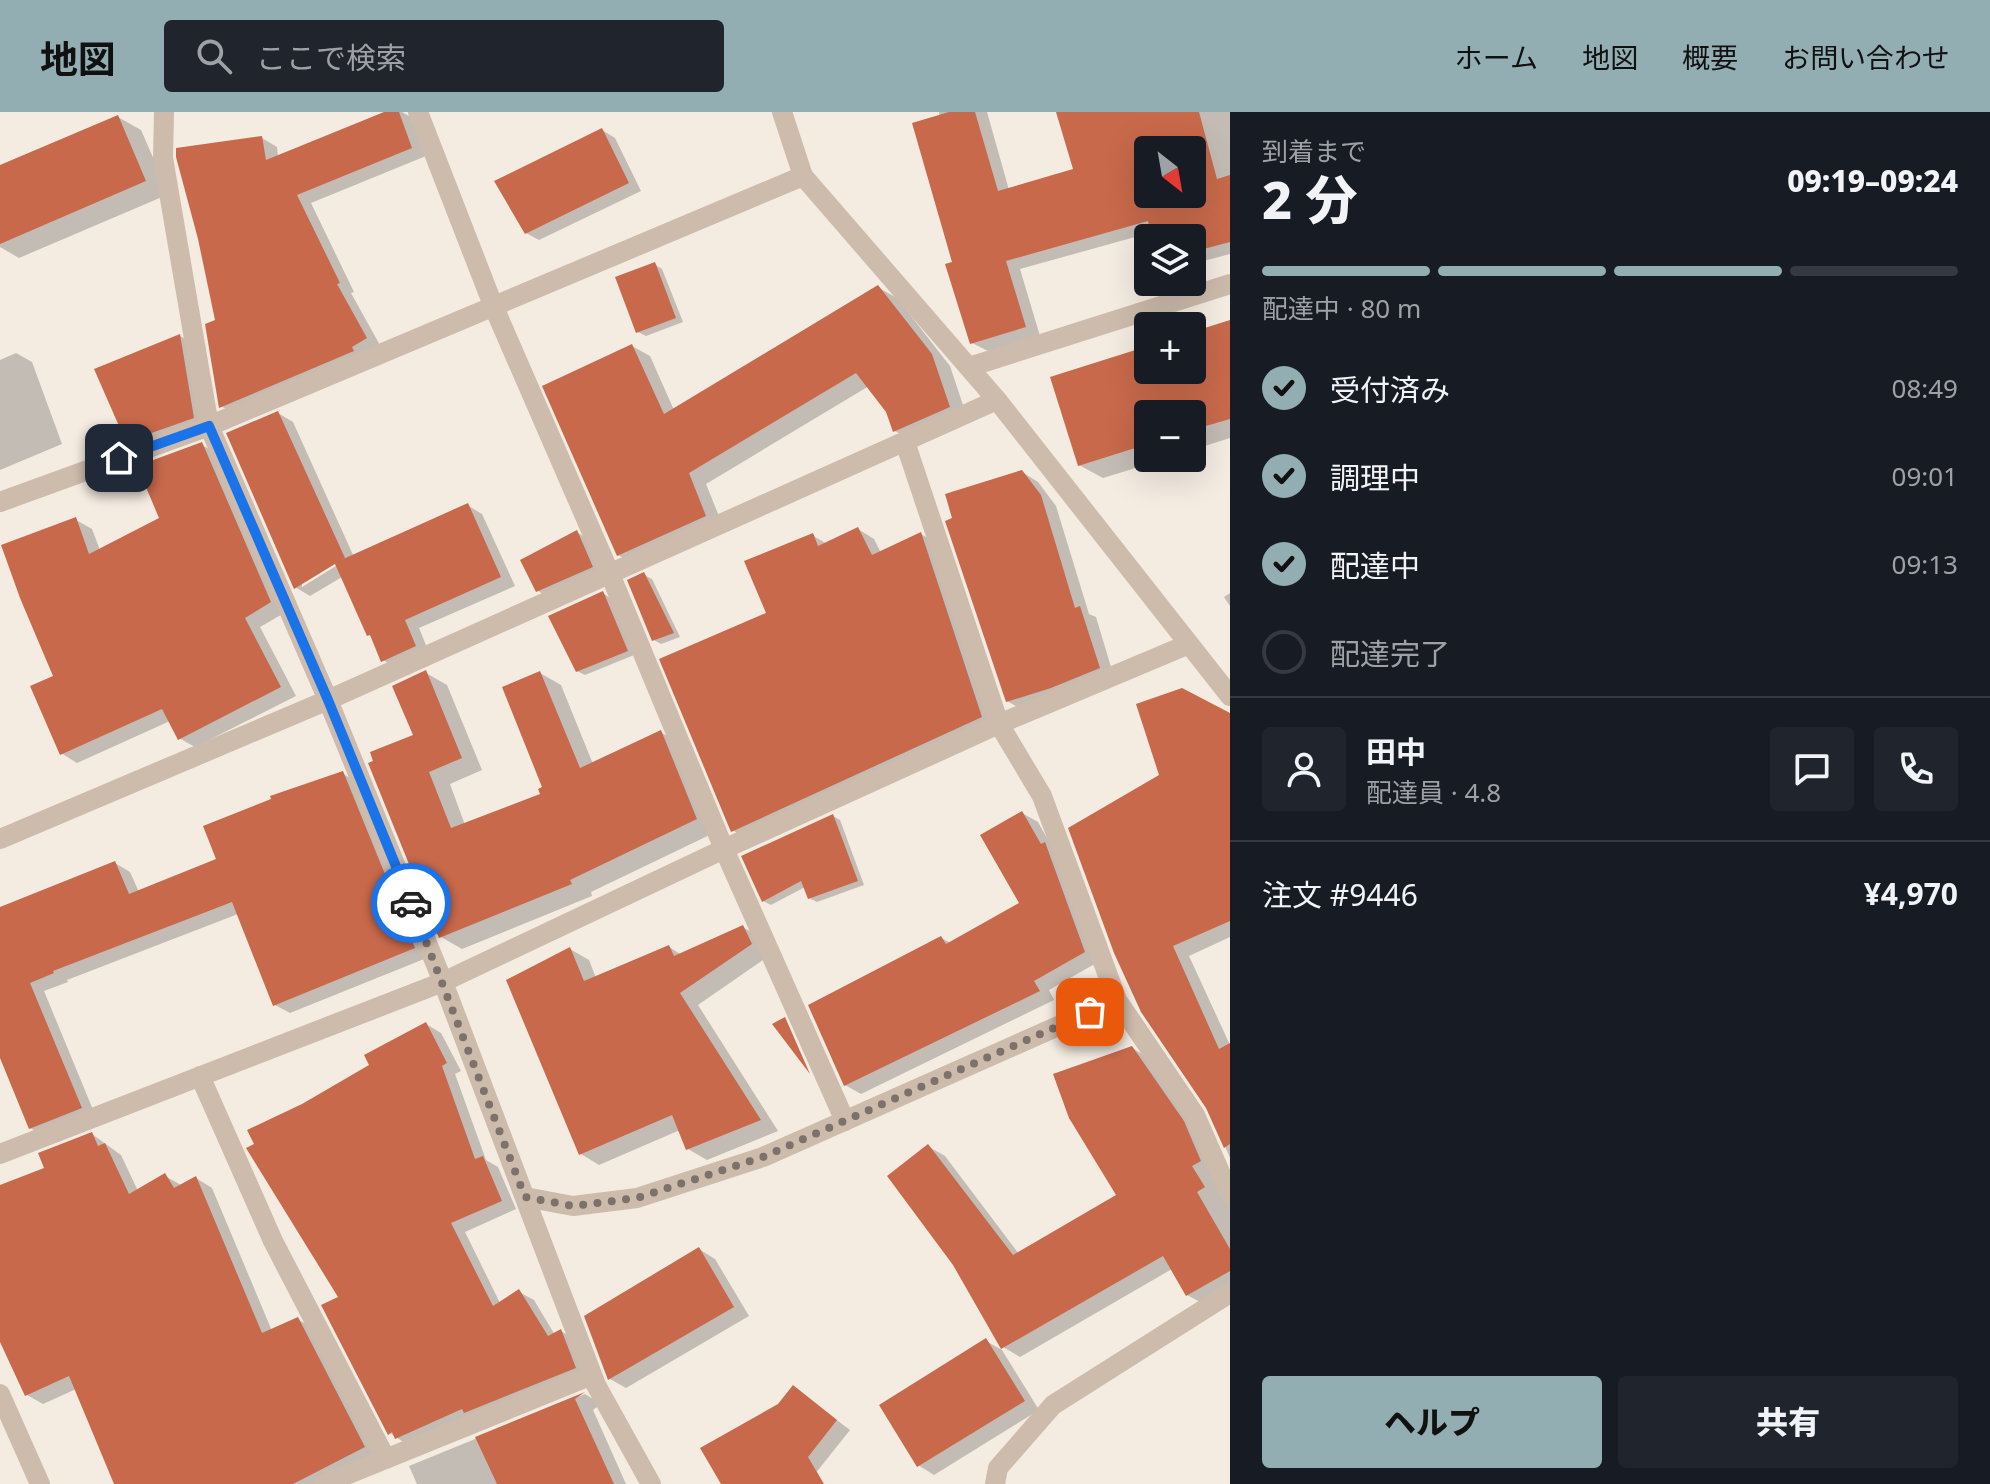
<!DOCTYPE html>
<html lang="ja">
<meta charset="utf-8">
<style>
:root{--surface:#171b24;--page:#20242c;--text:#f1f3f6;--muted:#9ea1a6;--line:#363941;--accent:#92aeb2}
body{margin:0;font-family:"Noto Sans","Noto Sans JP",sans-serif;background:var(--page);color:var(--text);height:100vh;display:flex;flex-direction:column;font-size:30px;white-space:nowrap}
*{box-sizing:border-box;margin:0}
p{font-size:26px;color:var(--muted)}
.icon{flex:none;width:44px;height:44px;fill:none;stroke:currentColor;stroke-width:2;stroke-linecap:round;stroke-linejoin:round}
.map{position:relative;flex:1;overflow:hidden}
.drawer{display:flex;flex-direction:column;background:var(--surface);width:760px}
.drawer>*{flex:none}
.needle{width:52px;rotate:149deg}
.fabs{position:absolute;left:1134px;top:24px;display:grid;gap:16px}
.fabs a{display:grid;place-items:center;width:72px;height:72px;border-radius:8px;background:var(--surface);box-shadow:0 8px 32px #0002;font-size:40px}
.pin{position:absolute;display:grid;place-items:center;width:68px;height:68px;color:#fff;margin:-34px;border-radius:16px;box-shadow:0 4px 12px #0006}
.courier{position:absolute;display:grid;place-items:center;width:80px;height:80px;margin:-40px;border:6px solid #1a73e8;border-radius:50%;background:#fff;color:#222;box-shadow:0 2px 10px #0007}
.summary em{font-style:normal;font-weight:800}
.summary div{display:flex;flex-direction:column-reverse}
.summary{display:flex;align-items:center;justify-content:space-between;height:136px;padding:0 32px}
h1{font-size:52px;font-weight:800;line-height:60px}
.bar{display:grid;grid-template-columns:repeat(4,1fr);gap:12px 8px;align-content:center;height:96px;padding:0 32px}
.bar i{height:10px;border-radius:6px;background:var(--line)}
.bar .selected{background:var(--accent)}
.bar p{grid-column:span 4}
.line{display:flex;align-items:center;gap:20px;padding:0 32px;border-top:2px solid var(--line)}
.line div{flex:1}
.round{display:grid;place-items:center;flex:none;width:84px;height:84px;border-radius:8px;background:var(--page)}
ol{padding:0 32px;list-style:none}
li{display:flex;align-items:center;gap:24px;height:88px}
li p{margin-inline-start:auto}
li .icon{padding:8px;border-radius:50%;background:var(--accent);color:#111;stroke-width:4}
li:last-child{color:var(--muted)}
li i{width:44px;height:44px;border:4px solid var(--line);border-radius:50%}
.primary-button{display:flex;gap:16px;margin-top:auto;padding:16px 32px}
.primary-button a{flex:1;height:92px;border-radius:8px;background:var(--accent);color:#111;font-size:32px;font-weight:800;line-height:92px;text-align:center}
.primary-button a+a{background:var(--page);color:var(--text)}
header{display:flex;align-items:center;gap:48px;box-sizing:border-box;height:112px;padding:0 40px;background:var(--accent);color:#111}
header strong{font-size:38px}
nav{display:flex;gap:44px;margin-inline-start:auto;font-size:28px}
.search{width:560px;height:72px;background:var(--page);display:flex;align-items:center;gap:20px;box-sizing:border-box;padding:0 28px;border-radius:8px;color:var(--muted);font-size:30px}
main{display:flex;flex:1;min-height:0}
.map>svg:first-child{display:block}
.shadow{fill:#0003;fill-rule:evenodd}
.building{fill:#c8694b;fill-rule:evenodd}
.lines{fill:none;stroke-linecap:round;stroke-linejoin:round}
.minor{stroke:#cdbbac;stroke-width:20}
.done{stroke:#7c716b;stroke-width:8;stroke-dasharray:0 14.4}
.route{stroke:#1a73e8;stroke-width:10}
</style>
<header>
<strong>地図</strong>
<div class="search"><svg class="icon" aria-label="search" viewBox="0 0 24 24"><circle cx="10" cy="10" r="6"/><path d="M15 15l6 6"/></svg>ここで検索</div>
<nav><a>ホーム</a><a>地図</a><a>概要</a><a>お問い合わせ</a></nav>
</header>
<main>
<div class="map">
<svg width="1230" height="1372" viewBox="0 0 1230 1372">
<rect width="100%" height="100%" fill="#f4ebe1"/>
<!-- shadow -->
<path class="shadow" d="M389,0H402L412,6L426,44L311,91L354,180L351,181L381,235L236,303L221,294L217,209L262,26L277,35L278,45Z
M939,0H987L1009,78L1075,58L1058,0H1230V142L1192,152V126H1154L1153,120L1020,157L1040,224L988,239L972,231L954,151ZM1148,38H1192V82H1148Z
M118,5L141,18L169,82L19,146L0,135V55Z
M602,18L615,26L641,79L539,128L526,121Z
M654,152L662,157L683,210L646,224L638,220Z
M879,176L897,186L950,254L967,305L913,329L895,319L888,299L869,274L706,372L723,414L636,453L618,443L632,234L650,244L674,298Z
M1230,210V326L1192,338V302H1148V346H1168L1103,366L1079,353L1148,236V258H1192V222Z
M180,224L196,233L210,314L144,338L128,329Z
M16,241L32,250L62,332L0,358V248Z
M278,301L293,310L354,445L467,393L482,402L515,474L419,516L430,543L398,557L383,548L342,465L310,484L295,475ZM342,446L344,449L302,475V470Z
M202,333L218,342L286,500L260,515L296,584L195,635L179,626L170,609L77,651L61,641L56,565L76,408L92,417L100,438L162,407Z
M1022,360L1038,370L1056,394L1089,502L1096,505L1114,565L1023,598L1007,589Z
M858,417L874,427L881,441L921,422L937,432L996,614L748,727L732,718L769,502L812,423L827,432Z
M577,420L584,425L599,459L545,483L538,479Z
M644,463L652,467L680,525L661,532L654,528Z
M603,481L610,486L634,543L585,563L577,559Z
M1230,481V494L1224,485Z
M426,561L447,573L482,658L450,672L465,713L543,683L540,561L561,573L593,652L660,620L682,632L718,719L591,780L592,784L462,837L441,825L416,624Z
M1230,603V825L1189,844L1230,933V1046L1209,997L1143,899L1161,664Z
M343,662L358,670L429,845L290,901L275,893L238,802L67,868L68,870L44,879L96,1005L45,1024L30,1016L0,941V812L115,751L130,760L139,780L219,748Z
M1022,701L1038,710L1053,737L1100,849L1049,878L1054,888L861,982L845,973L941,826L951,831L1021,792Z
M833,704L840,708L864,773L817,790L809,786L805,775L771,793L763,789Z
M743,815L761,826L770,843L698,893L778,1019L707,1048L688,1037L680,1018L599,1053L581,1042L570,837L589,848L596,866L669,835L682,843Z
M426,912L441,921L461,959L455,962L486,1048L498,1055L516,1097L465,1120L500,1191L519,1180L534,1188L555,1223L561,1219L575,1228L589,1264L412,1336L390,1321L341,1186L303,993L372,954Z
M1132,936L1149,946L1200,1021L1230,1089V1177L1204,1192L1187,1183L1172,1157L1020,1245L1003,1235L929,1035L945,1044L1019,1142L1118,1084Z
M92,1022L121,1043L138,1079L165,1064L181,1073L196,1066L212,1076L272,1219L297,1207L313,1216L380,1344L325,1372H116L76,1277L43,1292L27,1283L0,1223V1076L47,1057Z
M699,1137L715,1147L749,1204L626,1276L610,1267Z
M986,1229L1002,1238L1039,1298L934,1363L918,1353Z
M793,1275L850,1318L807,1372H723Z
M585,1282L601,1292L593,1298L626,1372H417L409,1354Z"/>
<!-- building -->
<path class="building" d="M384,0H399L412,36L297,83L340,171L337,172L367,226L352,235L354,239L219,296L205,212L215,208L198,127L176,45V36L262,24L266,48Z
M949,0H975L998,79L1073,57L1056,0H1199L1217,67L1230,63V130L1192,140V126H1152L1148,109L1006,149L1026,215L970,232L945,152L952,150L912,11ZM1148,38H1192V82H1148Z
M118,3L146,69L0,132V53Z
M602,16L629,71L525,122L494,69Z
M655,150L676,206L636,221L615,165Z
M878,173L932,242L950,295L893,320L886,300L856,261L689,361L706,404L617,444L542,274L632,232L664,302Z
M1230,208V307L1192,318V302H1148V332L1078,354L1050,265L1148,234V258H1192V220Z
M180,222L194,306L126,330L94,257Z
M278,299L345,446L341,448L468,391L501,465L405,508L416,534L381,550L370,523L367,524L335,452L294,477L226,321Z
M202,330L271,490L245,506L281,575L178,628L162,597L60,643L30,574L53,564L20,486L1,433L76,405L89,442L159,406L137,354Z
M1022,358L1041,383L1075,496L1080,494L1100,556L1051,576L1006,590L945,409L952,406L945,382Z
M858,415L872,443L921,420L982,605L731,720L659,547L766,501L744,449L813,421L818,434Z
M577,418L593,455L536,480L520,448Z
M644,460L674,521L652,529L627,468Z
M603,479L628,539L576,560L548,504Z
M426,558L462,646L429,660L451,716L540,682L538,677L542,675L502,575L540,559L580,656L661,618L697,707L570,768L572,772L439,826L368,651L373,649L370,640L413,623L392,574Z
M1182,576L1230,601V809L1173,834L1219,937L1230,931V1032L1224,1036L1206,996L1141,900L1114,841L1068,716L1159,663L1136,592Z
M343,659L415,836L273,894L232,790L53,859L54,861L30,871L82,996L29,1017L0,946V795L115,749L129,782L216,747L203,714L271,687L270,684Z
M1022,699L1041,732L1045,730L1085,840L1034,869L1040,879L844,974L808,893L941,824L946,832L1019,791L980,723Z
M833,702L858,769L808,787L801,769L762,790L741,744Z
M743,813L752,832L680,881L761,1008L686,1038L672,1003L579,1043L506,868L570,835L584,869L669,833L674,844Z
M785,905L810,962L772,912Z
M426,910L447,951L442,954L475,1047L483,1044L502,1089L451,1111L493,1194L519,1177L548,1224L561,1217L576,1256L464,1301L462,1297L395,1327L392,1320L388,1323L321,1193L338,1185L246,1036L254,1032L247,1018L302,992L369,953L364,943Z
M1132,934L1184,1009L1201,1049L1192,1054L1205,1075L1197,1080L1230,1137V1159L1186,1184L1163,1144L1001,1237L953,1153L887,1064L928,1032L1013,1143L1116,1083L1069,1006L1053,962Z
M92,1020L98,1034L105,1031L129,1082L165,1061L174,1076L196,1064L262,1221L298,1205L365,1335L293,1372H114L69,1264L25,1284L0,1230V1073L44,1056L38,1041Z
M699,1135L734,1195L608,1268L584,1204Z
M986,1226L1025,1289L917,1355L879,1293Z
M793,1273L837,1308L808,1345L824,1372H721L700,1336L778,1292Z
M585,1280L575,1287L614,1372H497L475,1325Z"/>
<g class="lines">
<!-- minor -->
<path class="minor" d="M164,0L163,46L209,314L328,588L443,870L596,1273L651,1372
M418,0L493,193L610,462L724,737L845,1009
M782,0L803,64L997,288L1230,584
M969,255L1230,172
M905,330L999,612L1042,684L1117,888L1195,1003L1230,1083
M0,390L209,314L803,64
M0,727L328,588L997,288
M200,964L273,1129L386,1347
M0,1042L443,870L724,737L999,612L1189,532
M525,1085L573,1094L637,1086L763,1045L1117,888
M0,1282L40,1372
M324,1372L592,1263
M995,1372L998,1356L1053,1293L1230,1181"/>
</g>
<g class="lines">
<!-- done -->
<path class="done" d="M411,791L525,1085L573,1094L637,1086L763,1045L1090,900"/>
<!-- route -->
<path class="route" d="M119,346L209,314L328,588L411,791"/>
</g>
</svg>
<div class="fabs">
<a><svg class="needle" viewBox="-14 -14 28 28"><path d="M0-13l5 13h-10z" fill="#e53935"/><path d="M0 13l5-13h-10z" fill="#9ea1a6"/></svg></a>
<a><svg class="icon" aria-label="layers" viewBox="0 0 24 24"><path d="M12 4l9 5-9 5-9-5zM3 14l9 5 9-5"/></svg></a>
<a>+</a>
<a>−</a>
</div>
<div class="pin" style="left:1090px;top:900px;background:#ea580c"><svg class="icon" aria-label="bag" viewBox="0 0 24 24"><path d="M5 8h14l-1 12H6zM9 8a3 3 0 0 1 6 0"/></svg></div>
<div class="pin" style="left:119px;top:346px;background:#1f2937"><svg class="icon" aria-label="home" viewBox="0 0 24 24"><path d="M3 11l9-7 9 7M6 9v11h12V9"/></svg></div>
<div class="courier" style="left:411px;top:791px"><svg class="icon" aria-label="car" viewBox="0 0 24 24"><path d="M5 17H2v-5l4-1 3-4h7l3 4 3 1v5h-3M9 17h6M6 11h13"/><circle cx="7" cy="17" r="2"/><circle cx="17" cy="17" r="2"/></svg></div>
</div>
<section class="drawer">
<div class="summary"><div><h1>2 分</h1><p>到着まで</p></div><em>09:19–09:24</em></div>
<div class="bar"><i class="selected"></i><i class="selected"></i><i class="selected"></i><i></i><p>配達中 · 80 m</p></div>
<ol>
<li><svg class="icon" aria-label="check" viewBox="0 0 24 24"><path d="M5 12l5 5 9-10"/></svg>受付済み<p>08:49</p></li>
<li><svg class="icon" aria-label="check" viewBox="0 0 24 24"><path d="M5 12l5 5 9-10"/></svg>調理中<p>09:01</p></li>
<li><svg class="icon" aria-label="check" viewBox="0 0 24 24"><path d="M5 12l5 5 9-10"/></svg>配達中<p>09:13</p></li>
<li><i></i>配達完了</li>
</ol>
<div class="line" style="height:144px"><a class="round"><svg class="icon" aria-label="person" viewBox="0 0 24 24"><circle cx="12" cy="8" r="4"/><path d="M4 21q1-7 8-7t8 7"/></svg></a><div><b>田中</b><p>配達員 · 4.8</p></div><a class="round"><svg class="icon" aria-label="chat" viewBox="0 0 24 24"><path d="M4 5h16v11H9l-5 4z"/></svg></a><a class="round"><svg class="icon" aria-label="phone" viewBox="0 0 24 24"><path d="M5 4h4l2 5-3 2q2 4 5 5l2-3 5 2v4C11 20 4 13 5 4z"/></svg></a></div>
<div class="line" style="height:104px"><div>注文 #9446</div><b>¥4,970</b></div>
<div class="primary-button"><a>ヘルプ</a><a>共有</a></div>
</section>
</main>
